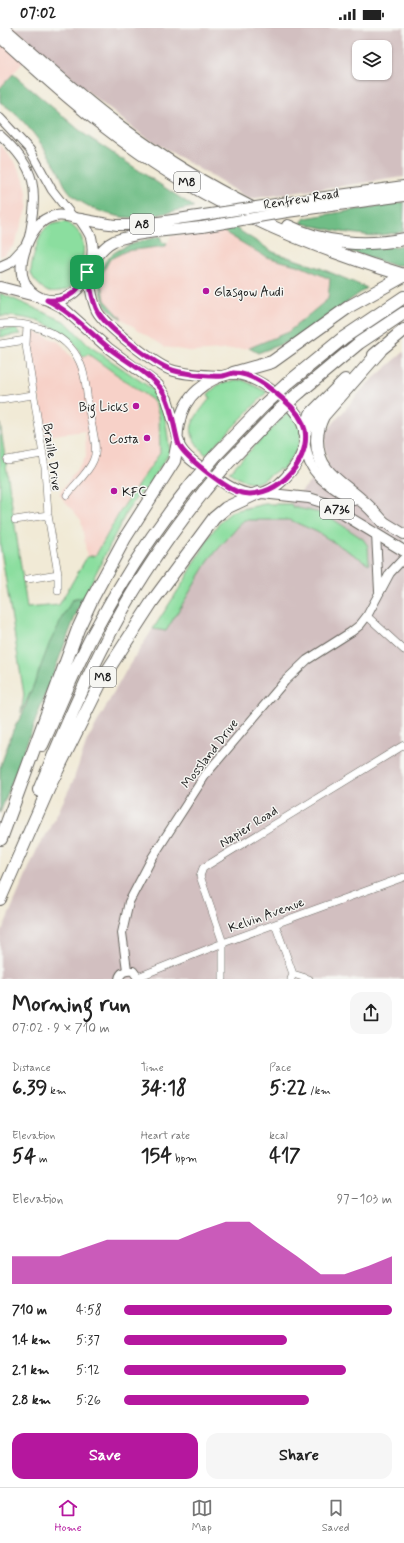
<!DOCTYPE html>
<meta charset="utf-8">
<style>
:root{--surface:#fff;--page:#f6f6f6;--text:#222;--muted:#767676;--line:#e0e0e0;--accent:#b5179e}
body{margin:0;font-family:Mynerve,sans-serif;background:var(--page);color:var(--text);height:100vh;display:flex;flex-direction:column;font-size:15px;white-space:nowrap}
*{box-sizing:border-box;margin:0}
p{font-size:13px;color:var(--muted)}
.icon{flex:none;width:22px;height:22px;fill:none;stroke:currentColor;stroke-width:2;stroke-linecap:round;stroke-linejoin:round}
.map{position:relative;height:951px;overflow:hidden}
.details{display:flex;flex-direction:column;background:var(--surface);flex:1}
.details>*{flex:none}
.buttons{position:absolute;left:352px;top:12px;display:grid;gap:8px}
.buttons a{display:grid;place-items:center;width:40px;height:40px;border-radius:8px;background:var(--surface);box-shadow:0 1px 3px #0004;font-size:20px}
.pin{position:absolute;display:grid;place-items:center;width:34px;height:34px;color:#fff;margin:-17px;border-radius:8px;box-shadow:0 2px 6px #0006}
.round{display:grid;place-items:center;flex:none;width:42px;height:42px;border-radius:12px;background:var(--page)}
.headline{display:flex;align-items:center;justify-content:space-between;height:68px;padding:0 12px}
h1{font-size:22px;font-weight:800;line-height:30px}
.stats{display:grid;grid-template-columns:repeat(3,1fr);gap:6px;height:68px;padding:4px 12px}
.stats div{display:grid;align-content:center}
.stats b{font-size:20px;font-weight:800}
.stats small{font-size:11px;font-weight:400}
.stats p{font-size:11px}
.chart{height:112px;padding:8px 12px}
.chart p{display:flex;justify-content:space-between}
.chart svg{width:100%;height:72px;margin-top:4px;fill:var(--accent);opacity:.7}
.primary-button{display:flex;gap:8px;margin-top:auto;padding:8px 12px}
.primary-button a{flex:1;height:46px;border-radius:12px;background:var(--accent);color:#fff;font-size:16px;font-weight:800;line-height:46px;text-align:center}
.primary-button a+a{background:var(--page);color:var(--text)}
ul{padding:0 12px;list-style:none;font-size:13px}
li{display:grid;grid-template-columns:64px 48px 1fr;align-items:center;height:30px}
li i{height:10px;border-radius:5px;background:var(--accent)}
.status{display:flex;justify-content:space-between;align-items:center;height:28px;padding:0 20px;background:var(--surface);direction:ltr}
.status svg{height:11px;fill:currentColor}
.menu{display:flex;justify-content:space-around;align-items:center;height:56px;border-top:1px solid var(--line);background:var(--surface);font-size:11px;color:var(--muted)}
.menu a{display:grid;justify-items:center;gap:2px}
.menu .on{color:var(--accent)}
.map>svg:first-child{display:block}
.built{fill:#f7d1c8}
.industrial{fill:#d2bfc0;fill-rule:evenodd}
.green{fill:#8bde9f;stroke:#547d5e}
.forest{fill:#70bd86;stroke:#466c51}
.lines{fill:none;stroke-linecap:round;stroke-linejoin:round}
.minor-casing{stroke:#67645d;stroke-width:8}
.tertiary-casing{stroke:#67645d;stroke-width:10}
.primary-casing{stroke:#67645d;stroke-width:12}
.motorway-casing{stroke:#67645d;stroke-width:14}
.minor{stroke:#fff;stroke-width:7}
.tertiary{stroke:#fff;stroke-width:8}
.primary{stroke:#fff;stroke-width:10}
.motorway{stroke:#fff;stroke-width:12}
.primary-bridge-casing{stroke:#67645d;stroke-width:12;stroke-linecap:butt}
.motorway-bridge-casing{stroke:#67645d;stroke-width:14;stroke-linecap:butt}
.primary-bridge{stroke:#fff;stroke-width:10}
.motorway-bridge{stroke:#fff;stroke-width:12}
.route-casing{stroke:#fff;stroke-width:8}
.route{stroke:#b5179e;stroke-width:5}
.poi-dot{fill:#b5179e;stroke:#f6f6f2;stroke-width:1.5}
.labels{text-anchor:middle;stroke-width:3;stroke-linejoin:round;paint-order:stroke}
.shield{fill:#f6f6f2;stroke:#5d5d5c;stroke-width:1}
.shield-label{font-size:12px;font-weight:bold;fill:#1c1c1c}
.street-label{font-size:13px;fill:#1c1c1c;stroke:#f6f6f2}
.poi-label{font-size:13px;fill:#1c1c1c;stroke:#f6f6f2;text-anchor:start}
</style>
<div class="status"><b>07:02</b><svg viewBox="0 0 49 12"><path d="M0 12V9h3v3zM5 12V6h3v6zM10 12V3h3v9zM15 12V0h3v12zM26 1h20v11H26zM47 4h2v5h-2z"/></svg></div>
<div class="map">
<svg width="404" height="951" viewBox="0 0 404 951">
<rect width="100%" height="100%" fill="#f6f6f2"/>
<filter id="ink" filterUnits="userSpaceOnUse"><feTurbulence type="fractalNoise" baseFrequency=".025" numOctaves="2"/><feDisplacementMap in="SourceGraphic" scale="8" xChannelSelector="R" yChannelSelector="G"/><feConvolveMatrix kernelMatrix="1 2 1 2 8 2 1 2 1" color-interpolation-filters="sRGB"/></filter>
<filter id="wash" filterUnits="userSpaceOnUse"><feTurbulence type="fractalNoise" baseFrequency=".012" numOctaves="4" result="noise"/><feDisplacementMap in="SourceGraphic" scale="16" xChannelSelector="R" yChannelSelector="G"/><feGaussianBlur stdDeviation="0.9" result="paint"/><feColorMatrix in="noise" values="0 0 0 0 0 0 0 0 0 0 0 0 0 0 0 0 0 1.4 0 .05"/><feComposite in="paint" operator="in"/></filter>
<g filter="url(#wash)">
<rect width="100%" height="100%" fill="#f1ead6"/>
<path class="built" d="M0,0H15L37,19L0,60Z
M0,116L16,136L24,151L27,165L28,179L14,217L5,226L0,228Z
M219,201L266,229L300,238L330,251L328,271L288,304L249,320L194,324L165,319L122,291L105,272L101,248L110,231L126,223L166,218L171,208Z
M34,303L59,314L74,333L88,326L155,374L159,388L160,425L121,482L96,527L87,529L81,492L59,466L86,429L85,403L45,408L29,305Z"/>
<path class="industrial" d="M15,0H404V149L249,171L141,106L94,69ZM359,19H385V45H359Z
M404,324V951H0V907L38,819L50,801L73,753L87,713L128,639L186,550L212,504L223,491L244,479L265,476L291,475L328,434L326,428L324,406L366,357Z"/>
<path class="green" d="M66,194C87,205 86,223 79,243C77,248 76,256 71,259C64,264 54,264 46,263C41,258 32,252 31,244C31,234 39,204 48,198C53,195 60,195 66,194Z
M0,265L66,294L88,317L158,365L163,374L170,424L146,461L138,467L126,485L84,569L72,572L21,685L24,667L0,516V395L27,580L59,577L87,529L96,527L121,482L160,425L159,388L155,374L88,326L83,329C67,298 33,288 0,288Z
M0,301H17L21,306L0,309Z
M235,352H243L267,364L206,427C181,401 192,394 210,370L208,366L218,357Z
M290,382C293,387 299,393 300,399C304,416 292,430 282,442L279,441C256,457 254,461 229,444Z
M265,476H291L293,479L325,486L363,511L368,518L369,536L317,504L290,492H244L211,529L166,603L153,601L186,550L212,504L223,491L233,483Z"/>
<path class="forest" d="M13,46L84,106L194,179C171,183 145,192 122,189C104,186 79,177 68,162C63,156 61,147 57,140C42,116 25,90 0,74V60Z
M404,174L403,204L373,208L342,204L301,195L305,190Z
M234,199L273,224L320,240L367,260L295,311L258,325L249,320L288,304L328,271L330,251L300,238L266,229L219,201Z
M160,208L162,214L167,216L166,218L126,223L110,231L101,248L105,272L122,291C107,281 103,278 101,260C95,221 131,217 160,208Z
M325,215L391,219L404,217V237H392Z
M84,569L75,589L0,785V740L13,702L23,685L50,614L72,572Z"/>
</g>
<g filter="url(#ink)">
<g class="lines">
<defs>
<path id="minor" d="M0,296C33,293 71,306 82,340C87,355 87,372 90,388C92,401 99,421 93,433C88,445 75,456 67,467
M27,298L26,317L45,440L48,487L58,546V563
M0,316L26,312
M0,372L33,367
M7,432L42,426
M15,492L48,487
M28,551L58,546
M367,588L404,622
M275,896L293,946L291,951
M293,946L309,951
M138,949L223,915L404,849
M223,951V915L200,848L203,840L404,717"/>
<path id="tertiary" d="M0,90L30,122L52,162L73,189
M0,107C38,141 38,162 29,209
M376,506L379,563
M127,942L122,905L129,874L152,830L206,746L285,653L307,632L351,604L360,597L367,588L390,545L404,530
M119,951C120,944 126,942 133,943L139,951"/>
<path id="primary" d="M282,175L404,158
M287,184L404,168
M80,191C84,197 88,202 91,209C99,239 76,283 41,270C34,267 27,261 24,253C16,235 30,198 48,190C59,185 70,189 81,191C92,193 105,196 117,197C145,198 175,191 204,187
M92,234C98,226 105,217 114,213C137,204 177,202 202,199
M0,239L11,234L25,219
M87,245C91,257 91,271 97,283C105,298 155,336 171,342C186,347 203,347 219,348
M0,259L35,268
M50,273L62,279L108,320L158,357L167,371L177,405
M233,345C251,348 264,356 278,367C310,393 315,417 286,449C257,481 233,462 205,442C195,435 181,426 178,414C177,408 178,401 179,396C184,367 206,351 233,345Z
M305,418C310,449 330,457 354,472
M262,465L309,470L325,475L404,523
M378,490L404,506"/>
<path id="motorway" d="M3,0C41,33 78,68 119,98C161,130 208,158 256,182
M0,8C45,49 90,90 139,124C220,181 310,219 404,247
M288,198C324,216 366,219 404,211
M380,323L323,388C319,396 317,403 317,412C317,444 340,453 361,472C369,478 376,486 383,494
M374,327L404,302
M233,345L272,334L350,278L404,248
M288,355L343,310L404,269
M300,364L359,315L404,285
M305,404L311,386L345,352
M215,428L263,378
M226,437L275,386
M42,717C59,680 74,642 93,606C122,552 155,501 193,454
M39,762C60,713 80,663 105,615C132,560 167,510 205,462
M1,811L78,601L92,571L125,510L174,433L178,414
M0,871L51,755L104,648L152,574L214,490L226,480L258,465"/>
</defs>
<use href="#minor" class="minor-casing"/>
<use href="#tertiary" class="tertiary-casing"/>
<use href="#primary" class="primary-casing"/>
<use href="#motorway" class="motorway-casing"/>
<use href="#minor" class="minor"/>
<use href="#tertiary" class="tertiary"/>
<use href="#primary" class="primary"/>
<use href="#motorway" class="motorway"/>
<defs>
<path id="primary-bridge" d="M204,187L282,175
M202,199L287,184"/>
<path id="motorway-bridge" d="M263,378L288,355
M275,386L300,364
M193,454L215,428
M205,462L226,437"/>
</defs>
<use href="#primary-bridge" class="primary-bridge-casing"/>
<use href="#motorway-bridge" class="motorway-bridge-casing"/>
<use href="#primary-bridge" class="primary-bridge"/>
<use href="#motorway-bridge" class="motorway-bridge"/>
</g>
</g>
<g class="lines" filter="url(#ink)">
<defs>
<path id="route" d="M87,244C91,257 91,272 98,284C106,299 148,330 163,338C170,342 178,344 186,345C197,347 212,349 223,348C227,347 230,346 233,345C253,345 270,360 284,372C294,380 302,389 305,402C311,436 271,475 238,464C225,459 181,427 178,414C174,400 171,374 162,362C151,346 124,332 109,320C88,303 71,284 47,272C68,274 80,263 87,244Z"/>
</defs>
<use href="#route" class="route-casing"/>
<use href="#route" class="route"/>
</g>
<g class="poi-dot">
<circle cx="206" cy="263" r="4"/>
<circle cx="136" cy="378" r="4"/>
<circle cx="147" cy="410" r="4"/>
<circle cx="114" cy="463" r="4"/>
</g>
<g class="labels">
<g class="shield">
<rect x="174" y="144" width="26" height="20" rx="3"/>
<rect x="130" y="186" width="24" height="20" rx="3"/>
<rect x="320" y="471" width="34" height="20" rx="3"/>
<rect x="90" y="639" width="26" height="20" rx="3"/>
</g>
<g class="shield-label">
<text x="187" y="158">M8</text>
<text x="142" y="200">A8</text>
<text x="337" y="485">A736</text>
<text x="103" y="653">M8</text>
</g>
<g class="street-label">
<text transform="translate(301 170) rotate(-9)" y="5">Renfrew Road</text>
<text transform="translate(53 429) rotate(82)" y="5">Braille Drive</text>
<text transform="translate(209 725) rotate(-52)" y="5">Mossland Drive</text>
<text transform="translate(248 798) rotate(-32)" y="5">Napier Road</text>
<text transform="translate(266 886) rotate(-20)" y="5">Kelvin Avenue</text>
</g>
<g class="poi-label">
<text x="214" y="268">Glasgow Audi</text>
<text x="128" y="383" text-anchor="end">Big Licks</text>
<text x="139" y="415" text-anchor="end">Costa</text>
<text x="122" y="468">KFC</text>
</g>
</g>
</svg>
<div class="buttons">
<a><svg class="icon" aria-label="layers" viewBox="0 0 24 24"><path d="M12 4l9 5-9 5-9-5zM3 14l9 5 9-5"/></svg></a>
</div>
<div class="pin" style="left:87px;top:244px;background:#1e9e55"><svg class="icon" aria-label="arrive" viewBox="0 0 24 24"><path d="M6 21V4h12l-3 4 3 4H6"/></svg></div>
</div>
<section class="details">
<div class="headline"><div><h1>Morning run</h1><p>07:02 · 9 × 710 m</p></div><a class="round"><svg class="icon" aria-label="share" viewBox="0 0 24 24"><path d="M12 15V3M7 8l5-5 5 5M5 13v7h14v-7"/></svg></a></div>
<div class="stats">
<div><p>Distance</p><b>6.39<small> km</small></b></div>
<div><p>Time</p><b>34:18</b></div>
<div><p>Pace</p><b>5:22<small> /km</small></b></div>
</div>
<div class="stats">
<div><p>Elevation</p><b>54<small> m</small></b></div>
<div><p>Heart rate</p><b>154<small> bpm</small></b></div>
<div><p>kcal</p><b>417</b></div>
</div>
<div class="chart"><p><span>Elevation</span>97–103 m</p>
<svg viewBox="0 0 160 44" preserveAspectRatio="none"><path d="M0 44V27L10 27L20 27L30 22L40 17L50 17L60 17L70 17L80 11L90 6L100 6L110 17L120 27L130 38L140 38L150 33L160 27V44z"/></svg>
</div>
<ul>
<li><b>710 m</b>4:58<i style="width:100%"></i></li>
<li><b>1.4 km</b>5:37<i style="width:61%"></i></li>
<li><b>2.1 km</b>5:12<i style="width:83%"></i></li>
<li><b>2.8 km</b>5:26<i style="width:69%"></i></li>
</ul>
<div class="primary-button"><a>Save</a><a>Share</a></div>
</section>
<nav class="menu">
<a class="on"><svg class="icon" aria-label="home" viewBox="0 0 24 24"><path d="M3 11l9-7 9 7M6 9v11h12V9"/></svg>Home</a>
<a><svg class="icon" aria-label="map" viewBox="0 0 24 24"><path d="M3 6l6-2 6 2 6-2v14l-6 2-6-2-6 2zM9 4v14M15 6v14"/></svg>Map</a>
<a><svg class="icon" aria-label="saved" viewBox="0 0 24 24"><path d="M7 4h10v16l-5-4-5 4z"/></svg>Saved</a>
</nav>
